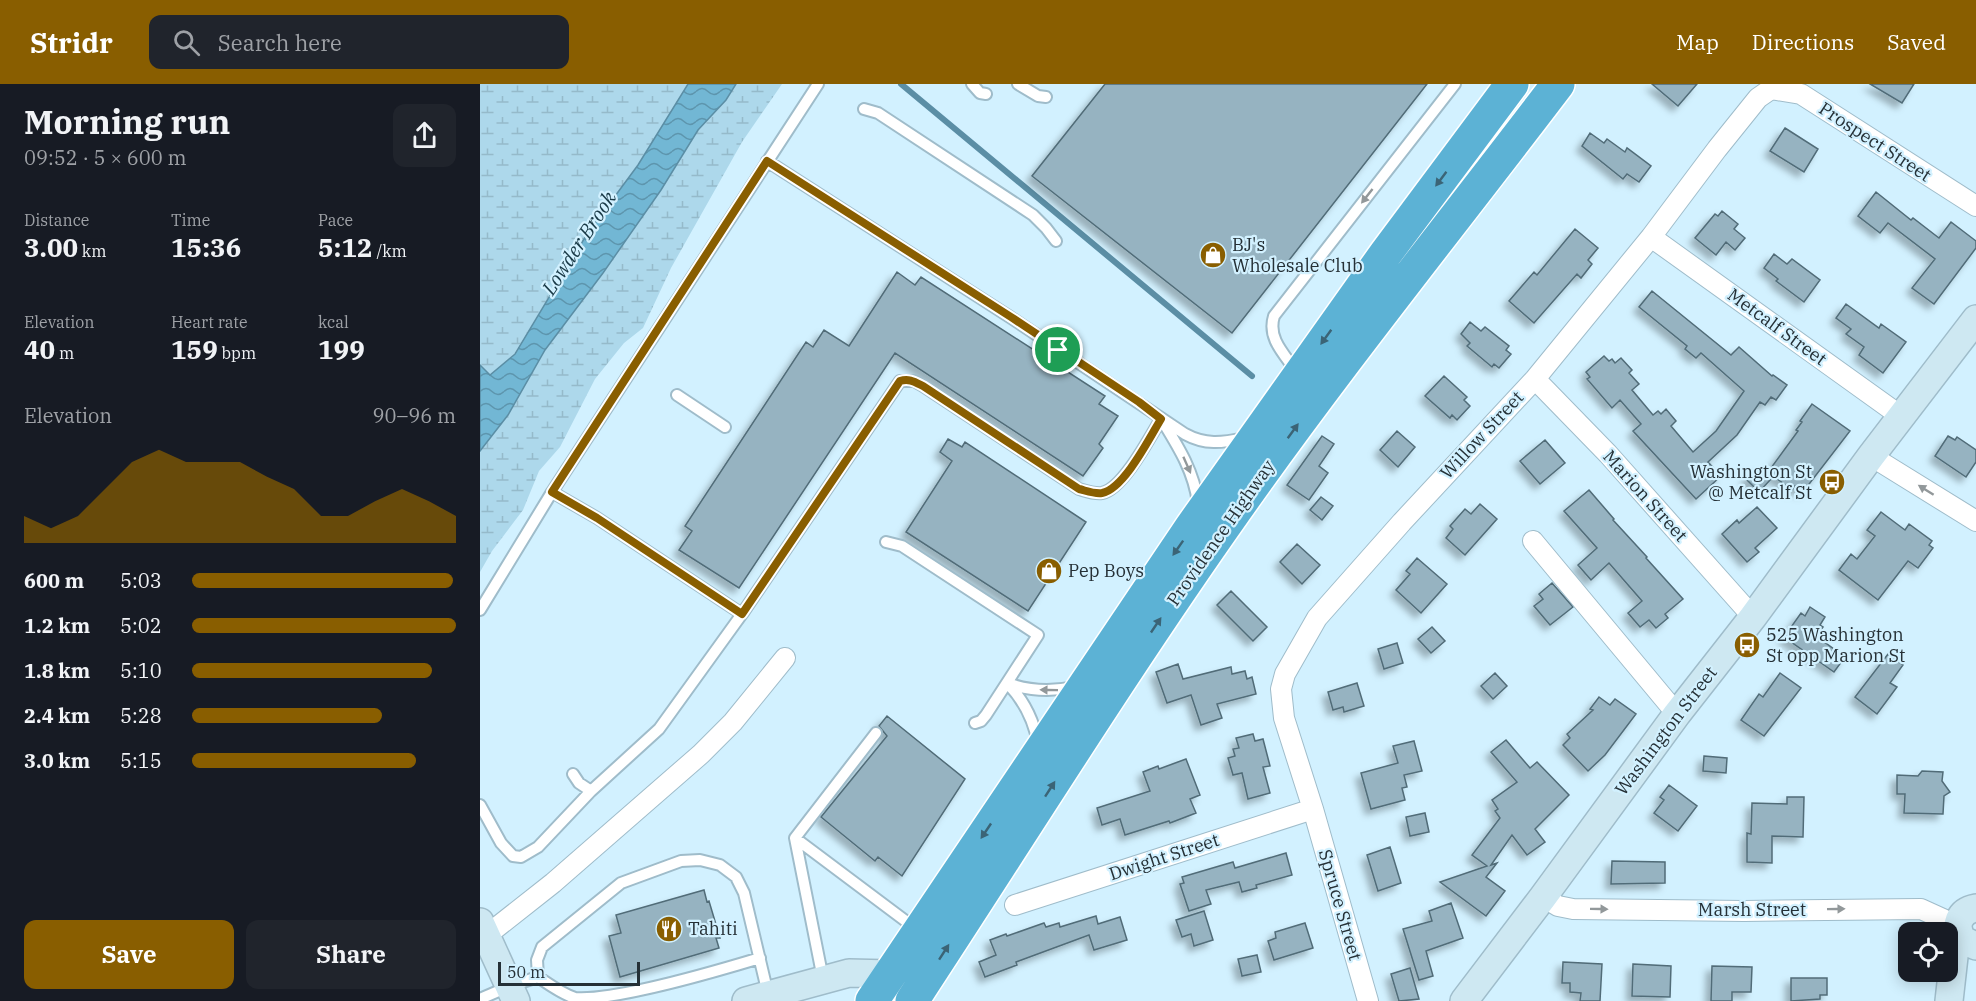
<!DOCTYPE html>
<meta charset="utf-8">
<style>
:root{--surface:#171b24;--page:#20242c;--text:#f1f3f6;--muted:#9ea1a6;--accent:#895e00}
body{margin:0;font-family:"IBM Plex Serif",serif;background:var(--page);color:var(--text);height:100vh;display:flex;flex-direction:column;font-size:22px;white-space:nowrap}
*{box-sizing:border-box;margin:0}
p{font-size:20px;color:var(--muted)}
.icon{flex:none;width:33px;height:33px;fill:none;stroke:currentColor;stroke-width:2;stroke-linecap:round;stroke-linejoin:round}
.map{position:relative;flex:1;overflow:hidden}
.details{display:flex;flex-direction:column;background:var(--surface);width:480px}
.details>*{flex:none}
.buttons{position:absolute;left:1418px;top:838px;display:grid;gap:12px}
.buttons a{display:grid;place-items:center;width:60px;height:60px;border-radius:12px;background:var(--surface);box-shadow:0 3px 15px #0003;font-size:30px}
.scale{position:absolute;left:18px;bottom:15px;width:142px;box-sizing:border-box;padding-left:6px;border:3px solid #253036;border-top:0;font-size:16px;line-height:21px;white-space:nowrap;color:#253036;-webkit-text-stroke:4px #d2f1ff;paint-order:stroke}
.pin{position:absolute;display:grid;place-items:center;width:51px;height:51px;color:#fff;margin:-26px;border:3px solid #fff;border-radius:50%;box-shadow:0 2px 6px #0007}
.round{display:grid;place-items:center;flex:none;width:63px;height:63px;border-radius:12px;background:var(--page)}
.headline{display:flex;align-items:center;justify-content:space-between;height:102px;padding:0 24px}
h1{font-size:33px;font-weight:700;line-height:45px}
.stats{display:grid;grid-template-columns:repeat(3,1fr);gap:9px;height:102px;padding:6px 24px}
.stats div{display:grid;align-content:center}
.stats b{font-size:26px;font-weight:700}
.stats small{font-size:16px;font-weight:400}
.stats p{font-size:16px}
.chart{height:168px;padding:12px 24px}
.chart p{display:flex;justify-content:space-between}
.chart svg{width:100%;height:108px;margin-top:6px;fill:var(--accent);opacity:.7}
.button{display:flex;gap:12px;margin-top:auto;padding:12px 24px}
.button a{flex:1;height:69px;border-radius:12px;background:var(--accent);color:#fff;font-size:24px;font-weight:700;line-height:69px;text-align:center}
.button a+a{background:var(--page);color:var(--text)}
ul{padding:0 24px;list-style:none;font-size:20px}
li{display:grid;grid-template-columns:96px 72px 1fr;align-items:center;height:45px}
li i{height:15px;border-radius:8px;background:var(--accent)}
header{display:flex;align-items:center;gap:36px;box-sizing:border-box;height:84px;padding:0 30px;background:var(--accent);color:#fff}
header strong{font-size:28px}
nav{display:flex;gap:33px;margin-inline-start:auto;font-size:21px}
.search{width:420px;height:54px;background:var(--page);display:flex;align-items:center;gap:15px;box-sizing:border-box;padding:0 21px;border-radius:12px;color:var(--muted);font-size:22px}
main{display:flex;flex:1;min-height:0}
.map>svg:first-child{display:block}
.wetland{fill:url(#wetland-marsh)}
.water{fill:url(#water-waves);stroke:#5b8ea5;stroke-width:1.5}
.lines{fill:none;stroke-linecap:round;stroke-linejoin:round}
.stream{stroke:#5b8ea5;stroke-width:6}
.building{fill:#96b3c1;stroke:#516c78;stroke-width:1.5;filter:url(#shadow)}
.lane-casing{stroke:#9fbcca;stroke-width:14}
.street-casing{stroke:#9fbcca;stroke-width:22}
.secondary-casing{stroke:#9fbcca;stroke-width:30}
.highway-casing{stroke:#fff;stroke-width:36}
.lane{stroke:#fff;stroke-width:10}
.street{stroke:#fff;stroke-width:20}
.secondary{stroke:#cee8f2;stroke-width:27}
.highway{stroke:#5cb2d5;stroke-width:33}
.oneway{fill:#3b6476}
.oneway2{fill:#92989a}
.route-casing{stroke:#fff;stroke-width:12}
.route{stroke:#895e00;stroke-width:8}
.labels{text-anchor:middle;stroke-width:4.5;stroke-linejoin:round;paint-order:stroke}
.street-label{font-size:18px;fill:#253036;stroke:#d2f1ff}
.poi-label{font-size:18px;fill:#253036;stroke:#d2f1ff;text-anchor:start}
.water-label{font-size:20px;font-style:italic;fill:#193946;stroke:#d2f1ff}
</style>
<header>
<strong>Stridr</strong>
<div class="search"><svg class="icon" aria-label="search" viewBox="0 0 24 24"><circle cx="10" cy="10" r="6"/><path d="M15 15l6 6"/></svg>Search here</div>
<nav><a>Map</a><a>Directions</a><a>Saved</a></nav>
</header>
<main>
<section class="details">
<div class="headline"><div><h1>Morning run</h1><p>09:52 · 5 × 600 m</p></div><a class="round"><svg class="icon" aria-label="share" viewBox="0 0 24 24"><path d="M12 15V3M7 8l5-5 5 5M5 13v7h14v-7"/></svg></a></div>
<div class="stats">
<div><p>Distance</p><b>3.00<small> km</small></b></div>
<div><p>Time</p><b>15:36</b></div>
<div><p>Pace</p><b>5:12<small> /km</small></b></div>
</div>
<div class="stats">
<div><p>Elevation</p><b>40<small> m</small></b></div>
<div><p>Heart rate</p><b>159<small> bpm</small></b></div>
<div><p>kcal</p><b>199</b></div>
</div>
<div class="chart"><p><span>Elevation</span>90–96 m</p>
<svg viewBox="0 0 160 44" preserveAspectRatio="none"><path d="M0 44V33L10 38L20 33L30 22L40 11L50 6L60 11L70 11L80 11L90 17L100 22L110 33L120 33L130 27L140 22L150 27L160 33V44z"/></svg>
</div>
<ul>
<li><b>600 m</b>5:03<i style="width:99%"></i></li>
<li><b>1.2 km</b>5:02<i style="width:100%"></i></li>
<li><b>1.8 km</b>5:10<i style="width:91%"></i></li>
<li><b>2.4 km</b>5:28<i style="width:72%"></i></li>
<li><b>3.0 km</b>5:15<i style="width:85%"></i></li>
</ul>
<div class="button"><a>Save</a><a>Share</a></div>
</section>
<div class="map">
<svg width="1496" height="917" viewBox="0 0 1496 917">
<defs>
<pattern id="wetland-marsh" width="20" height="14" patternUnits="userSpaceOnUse" patternTransform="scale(1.5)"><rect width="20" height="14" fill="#add8eb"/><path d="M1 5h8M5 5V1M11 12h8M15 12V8" fill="none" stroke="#95baca"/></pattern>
<pattern id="water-waves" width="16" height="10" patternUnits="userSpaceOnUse" patternTransform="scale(1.5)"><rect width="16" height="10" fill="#72b7d4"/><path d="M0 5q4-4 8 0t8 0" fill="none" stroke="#5d95ad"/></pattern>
<filter id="shadow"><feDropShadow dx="-5.5" dy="5.5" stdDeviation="3" flood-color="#0004"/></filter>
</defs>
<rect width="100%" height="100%" fill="#d2f1ff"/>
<path class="wetland" d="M0,0H208L158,81L107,150L34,270L10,291L0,281Z
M256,0H302L262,58L191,184L163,244L144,259L115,295L80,363L59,387L43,426L12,467L0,488V367L28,331L65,266L181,106L218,46L246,16Z"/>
<path class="water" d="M208,0H256L246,16L218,46L181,106L123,189L65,266L28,331L0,367V281L10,291L35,270L107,150L158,81Z"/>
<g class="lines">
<path class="stream" d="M421,0L772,292"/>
</g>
<path class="building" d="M625,0H947L752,249L552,92Z
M1172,0H1217L1198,22Z
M1390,0H1434L1422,19Z
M1305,44L1338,65L1324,88L1290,67Z
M1110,49L1124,59L1127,55L1145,68L1147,64L1171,82L1159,98L1147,90L1143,95L1102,62Z
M1396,108L1431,136L1433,134L1459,154L1471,138L1496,157V164L1454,220L1432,204L1455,175L1408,139L1400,149L1378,132Z
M1242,127L1258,140L1254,145L1265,154L1255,166L1246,158L1236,171L1215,154L1235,130L1238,132Z
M1095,145L1118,164L1108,176L1112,180L1101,194L1097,190L1054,239L1029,217L1054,188L1057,191Z
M1294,170L1307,180L1312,175L1340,196L1324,218L1296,197L1298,195L1284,184Z
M417,188L435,201L441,193L625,312L619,320L638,332L619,360L623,364L603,392L415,269L259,504L199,466L212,447L205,442L326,258L333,263L344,246L369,262Z
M1172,207L1251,271L1259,263L1292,292L1293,291L1307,301L1296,316L1291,313L1285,321L1280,318L1257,351L1228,378L1241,392L1216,415L1153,347L1161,340L1140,316L1132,324L1107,295L1110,293L1106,288L1124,272L1129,277L1132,275L1135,279L1141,274L1152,286L1149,289L1159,300L1152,306L1173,331L1178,327L1181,330L1186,325L1196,337L1191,342L1213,368L1236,347L1264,307L1221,269L1216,274L1205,265L1207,262L1159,223Z
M1366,220L1399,244L1401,240L1426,258L1403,289L1379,271L1384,263L1366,250L1371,245L1356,234Z
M990,238L1001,247L1005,243L1029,262L1026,266L1031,270L1019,284L1014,280L1012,283L987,262L990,259L981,250Z
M964,292L987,313L984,316L990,322L977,336L972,331L970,334L945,312Z
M1332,320L1370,347L1323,408L1315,402L1312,406L1288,388L1318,347L1316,346L1322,338L1320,337Z
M917,347L935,363L918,383L900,366Z
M842,352L854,360L839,382L848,389L829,416L807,401Z
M1468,352L1475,356L1477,353L1496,366V378L1486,393L1455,372Z
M468,355L482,363L485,358L606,438L548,527L426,448L472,377L460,368Z
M1065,356L1085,379L1060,400L1040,377Z
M1278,383L1291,395L1279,408L1266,395Z
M1109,406L1134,435L1133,436L1167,473L1166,474L1203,515L1185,530L1188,534L1176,544L1169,536L1160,543L1148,529L1162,517L1129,479L1111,496L1098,481L1117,464L1084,427Z
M841,413L853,422L842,436L830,426Z
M1000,420L1017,435L985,471L966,454L973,445L970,442L985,425L991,430Z
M1277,423L1297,444L1275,464L1279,468L1267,478L1242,450L1257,436L1259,439Z
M1401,428L1425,446L1429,440L1452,457L1449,461L1453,464L1438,484L1428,477L1398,516L1359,486L1371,470L1377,475L1395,452L1387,446Z
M817,460L840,481L822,500L800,478Z
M937,474L967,500L941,529L916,506L930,490L926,487Z
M1072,499L1093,523L1070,541L1054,522L1063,515L1059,510Z
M751,507L787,543L773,557L737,521Z
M1330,523L1345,533L1340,541L1343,543L1341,546L1345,549L1343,551L1346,553L1343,557L1365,573L1354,588L1304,553L1321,529L1325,532Z
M952,543L965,557L951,569L938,555Z
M917,559L923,579L904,585L898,565Z
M1408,570L1423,581L1410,599L1417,603L1397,630L1375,613Z
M698,580L703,595L751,583L752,590L765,587L767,595L772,593L776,610L737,620L742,634L721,641L711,611L687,619L676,588Z
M1015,589L1027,602L1013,615L1001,602Z
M1300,589L1321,604L1284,652L1261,636L1279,610L1283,613Z
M877,599L884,622L864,628L863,623L853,626L848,608Z
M1119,613L1130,621L1135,615L1156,630L1125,671L1108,687L1083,661L1090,654L1087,650L1113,626L1110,625Z
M407,632L485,695L422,792L398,773L395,777L341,733L407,652L399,642Z
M773,650L775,657L783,655L790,682L783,683L790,709L768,715L762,689L753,691L748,674L755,672L753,665L759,664L756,654Z
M1026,656L1050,684L1057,678L1089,711L1055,745L1065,758L1047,771L1032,751L1011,781L1017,779L1006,793L1025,807L1006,832L960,798L1007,782L992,771L1020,734L1015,727L1018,725L1012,716L1037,698L1011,668Z
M934,657L942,687L924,691L927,703L922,704L925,716L891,725L881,689L918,679L913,662Z
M1224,672L1247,674L1246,689L1223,687Z
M706,675L720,711L710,715L716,729L690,739L689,737L645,751L640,735L622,741L617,724L670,707L663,688L678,682L679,685Z
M1442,687L1463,688L1462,697L1470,708L1464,712L1463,730L1424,729L1425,710H1417V691L1438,692Z
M1189,701L1217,722L1198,747L1174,729L1184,716L1180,713Z
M1307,713H1324L1323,753L1292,752V779L1267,778V749L1271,750L1272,719L1307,720Z
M945,729L949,748L930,752L926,733Z
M910,763L921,799L898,807L887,771Z
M806,769L812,791L776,801L777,804L762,808L759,798L726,806L731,820L709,827L700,800L704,799L702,793L753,778L755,784Z
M1132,777L1185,778V799L1131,800Z
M224,806L227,818L229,817L240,854H236L239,864L140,893L129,852L141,849L136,831Z
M971,819L983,854L946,867L953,892L939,896L923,845L952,837L949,827Z
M724,827L733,856L714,862L711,850L702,853L696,836Z
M616,832L618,840L640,833L647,856L614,866L609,851L536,878L537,881L505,893L499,878L516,871L510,856L526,850L527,852L564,839L566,843L579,839L580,843Z
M825,839L833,864L794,876L788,857L796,854L795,848Z
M777,871L781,888L762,892L758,875Z
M1083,878L1122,880L1120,917H1100L1101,909L1090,908V899H1082Z
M1153,880L1191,882L1190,913L1152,912Z
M1232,882L1272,883L1271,908H1252V917H1231Z
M930,884L939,915L919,917L911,890Z
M1311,894H1347V911H1340V915L1311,917Z"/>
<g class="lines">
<defs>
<path id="lane" d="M492,0L500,9L506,10
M538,0L558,12L566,13
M384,25L398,29L553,131L566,144L576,157
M287,77L530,233L705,350C725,361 742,359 764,354
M816,287C804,270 787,254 794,232L975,0
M197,311L245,343
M683,338C699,364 714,388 718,419
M72,408L117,434L262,530
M406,458L422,462L558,551L506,631L501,637L495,639
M0,526L72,408L338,0
M527,599C549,607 571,608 594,603
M529,601C544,617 554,638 558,659
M93,690L99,699L111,707
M0,721L21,759L33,772L41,773L58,763L111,707L179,645L262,530L420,297H434L443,302L599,405C606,407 614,410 622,409C643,405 670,353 681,335
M315,754L427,838L438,842
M58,893L57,876L62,863L141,799L201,777L220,776L240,781L256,793L264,809L288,910
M343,895L315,754L396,649
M0,915L30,902L58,893C70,901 82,910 95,914C135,917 237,887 280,874"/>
<path id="street" d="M1171,153L1422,333
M1055,295L1128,370L1273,533
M1391,372L1496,437
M1053,457L1197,630
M1063,813L1078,822L1093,825L1264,827L1441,825L1463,835L1477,846
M535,821L833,725
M7,851L73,799L221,670L253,638L305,574
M888,917L833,725L804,634L801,605L805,590L837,534L922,438L1055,295L1171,153L1237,65L1278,14L1291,5L1321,10L1496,122"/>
<path id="secondary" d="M1496,824C1479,827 1473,842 1483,856L1496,862
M0,838L36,917
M266,917L369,889L411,890
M984,917L1063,813L1197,630L1273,533L1391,372L1496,235
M1469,917L1477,846"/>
<path id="highway" d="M392,917L712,442L906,169L1032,0
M432,917C539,754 642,587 755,427C858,281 970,142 1078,0"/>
</defs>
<use href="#lane" class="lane-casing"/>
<use href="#street" class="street-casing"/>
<use href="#secondary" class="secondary-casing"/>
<use href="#highway" class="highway-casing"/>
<use href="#lane" class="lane"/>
<use href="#street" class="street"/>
<use href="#secondary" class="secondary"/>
<use href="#highway" class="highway"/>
</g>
<defs><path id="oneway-solid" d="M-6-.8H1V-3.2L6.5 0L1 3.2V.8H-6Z" transform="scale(1.5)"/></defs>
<g class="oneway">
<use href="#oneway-solid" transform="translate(961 95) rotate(127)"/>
<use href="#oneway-solid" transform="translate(846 253) rotate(126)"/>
<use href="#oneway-solid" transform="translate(813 347) rotate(-54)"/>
<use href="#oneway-solid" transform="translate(698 464) rotate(125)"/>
<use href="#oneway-solid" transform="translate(676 541) rotate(-56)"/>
<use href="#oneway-solid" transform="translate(570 705) rotate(-57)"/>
<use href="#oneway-solid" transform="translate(506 747) rotate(124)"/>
<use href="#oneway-solid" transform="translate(464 868) rotate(-57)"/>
</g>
<g class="oneway2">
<use href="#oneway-solid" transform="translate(887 112) rotate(128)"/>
<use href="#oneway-solid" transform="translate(707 381) rotate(66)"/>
<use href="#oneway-solid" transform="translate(1446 406) rotate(-148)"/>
<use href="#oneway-solid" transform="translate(569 606) rotate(-179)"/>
<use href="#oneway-solid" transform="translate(1119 825) rotate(1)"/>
<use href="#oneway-solid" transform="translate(1356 825) rotate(-1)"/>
</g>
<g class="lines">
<defs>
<path id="route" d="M287,77L531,233L659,318L681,335C670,353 644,405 622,409C614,410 607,407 599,405L443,302C435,298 429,294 420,297L262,530L117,434L72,408Z"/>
</defs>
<use href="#route" class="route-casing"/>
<use href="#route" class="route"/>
</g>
<defs>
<symbol id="shop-disc" viewBox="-11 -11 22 22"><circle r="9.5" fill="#895e00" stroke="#d2f1ff"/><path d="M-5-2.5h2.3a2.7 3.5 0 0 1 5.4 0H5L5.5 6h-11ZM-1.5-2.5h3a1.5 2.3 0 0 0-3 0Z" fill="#fff"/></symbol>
<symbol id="bus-disc" viewBox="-11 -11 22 22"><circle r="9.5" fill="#895e00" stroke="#d2f1ff"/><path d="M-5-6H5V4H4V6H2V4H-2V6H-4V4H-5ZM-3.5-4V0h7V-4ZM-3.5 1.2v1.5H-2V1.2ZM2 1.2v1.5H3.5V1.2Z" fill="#fff"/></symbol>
<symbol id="restaurant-disc" viewBox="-11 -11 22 22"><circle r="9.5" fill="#895e00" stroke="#d2f1ff"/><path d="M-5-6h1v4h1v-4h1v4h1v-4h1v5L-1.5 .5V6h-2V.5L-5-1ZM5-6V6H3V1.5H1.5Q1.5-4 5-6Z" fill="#fff"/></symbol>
</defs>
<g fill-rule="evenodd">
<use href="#shop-disc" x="718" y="156" width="30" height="30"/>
<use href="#bus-disc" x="1337" y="383" width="30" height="30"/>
<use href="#shop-disc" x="554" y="472" width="30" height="30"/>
<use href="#bus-disc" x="1252" y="546" width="30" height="30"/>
<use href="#restaurant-disc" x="174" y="830" width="30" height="30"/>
</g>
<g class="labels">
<g class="street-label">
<text transform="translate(1395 58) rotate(33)" y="6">Prospect Street</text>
<text transform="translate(1297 243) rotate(36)" y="6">Metcalf Street</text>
<text transform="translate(1002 351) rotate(-47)" y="6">Willow Street</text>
<text transform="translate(1165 412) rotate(48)" y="6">Marion Street</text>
<text transform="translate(741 449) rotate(-55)" y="6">Providence Highway</text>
<text transform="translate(1186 647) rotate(-53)" y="6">Washington Street</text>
<text transform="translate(684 773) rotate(-18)" y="6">Dwight Street</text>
<text transform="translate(860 821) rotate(74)" y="6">Spruce Street</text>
<text x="1272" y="832">Marsh Street</text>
</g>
<g class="poi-label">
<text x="752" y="167">BJ's<tspan x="752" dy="21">Wholesale Club</tspan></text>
<text x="1332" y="394" text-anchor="end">Washington St<tspan x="1332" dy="21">@ Metcalf St</tspan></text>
<text x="588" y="493">Pep Boys</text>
<text x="1286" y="557">525 Washington<tspan x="1286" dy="21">St opp Marion St</tspan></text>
<text x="208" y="851">Tahiti</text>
</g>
<g class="water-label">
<text transform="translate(99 159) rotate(-57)" y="7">Lowder Brook</text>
</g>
</g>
</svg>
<div class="buttons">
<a><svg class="icon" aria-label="locate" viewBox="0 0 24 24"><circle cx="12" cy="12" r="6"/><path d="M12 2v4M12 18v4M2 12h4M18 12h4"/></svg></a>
</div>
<div class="scale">50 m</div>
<div class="pin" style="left:578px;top:266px;background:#1e9e55"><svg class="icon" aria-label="arrive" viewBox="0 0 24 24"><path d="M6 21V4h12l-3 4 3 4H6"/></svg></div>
</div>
</main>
